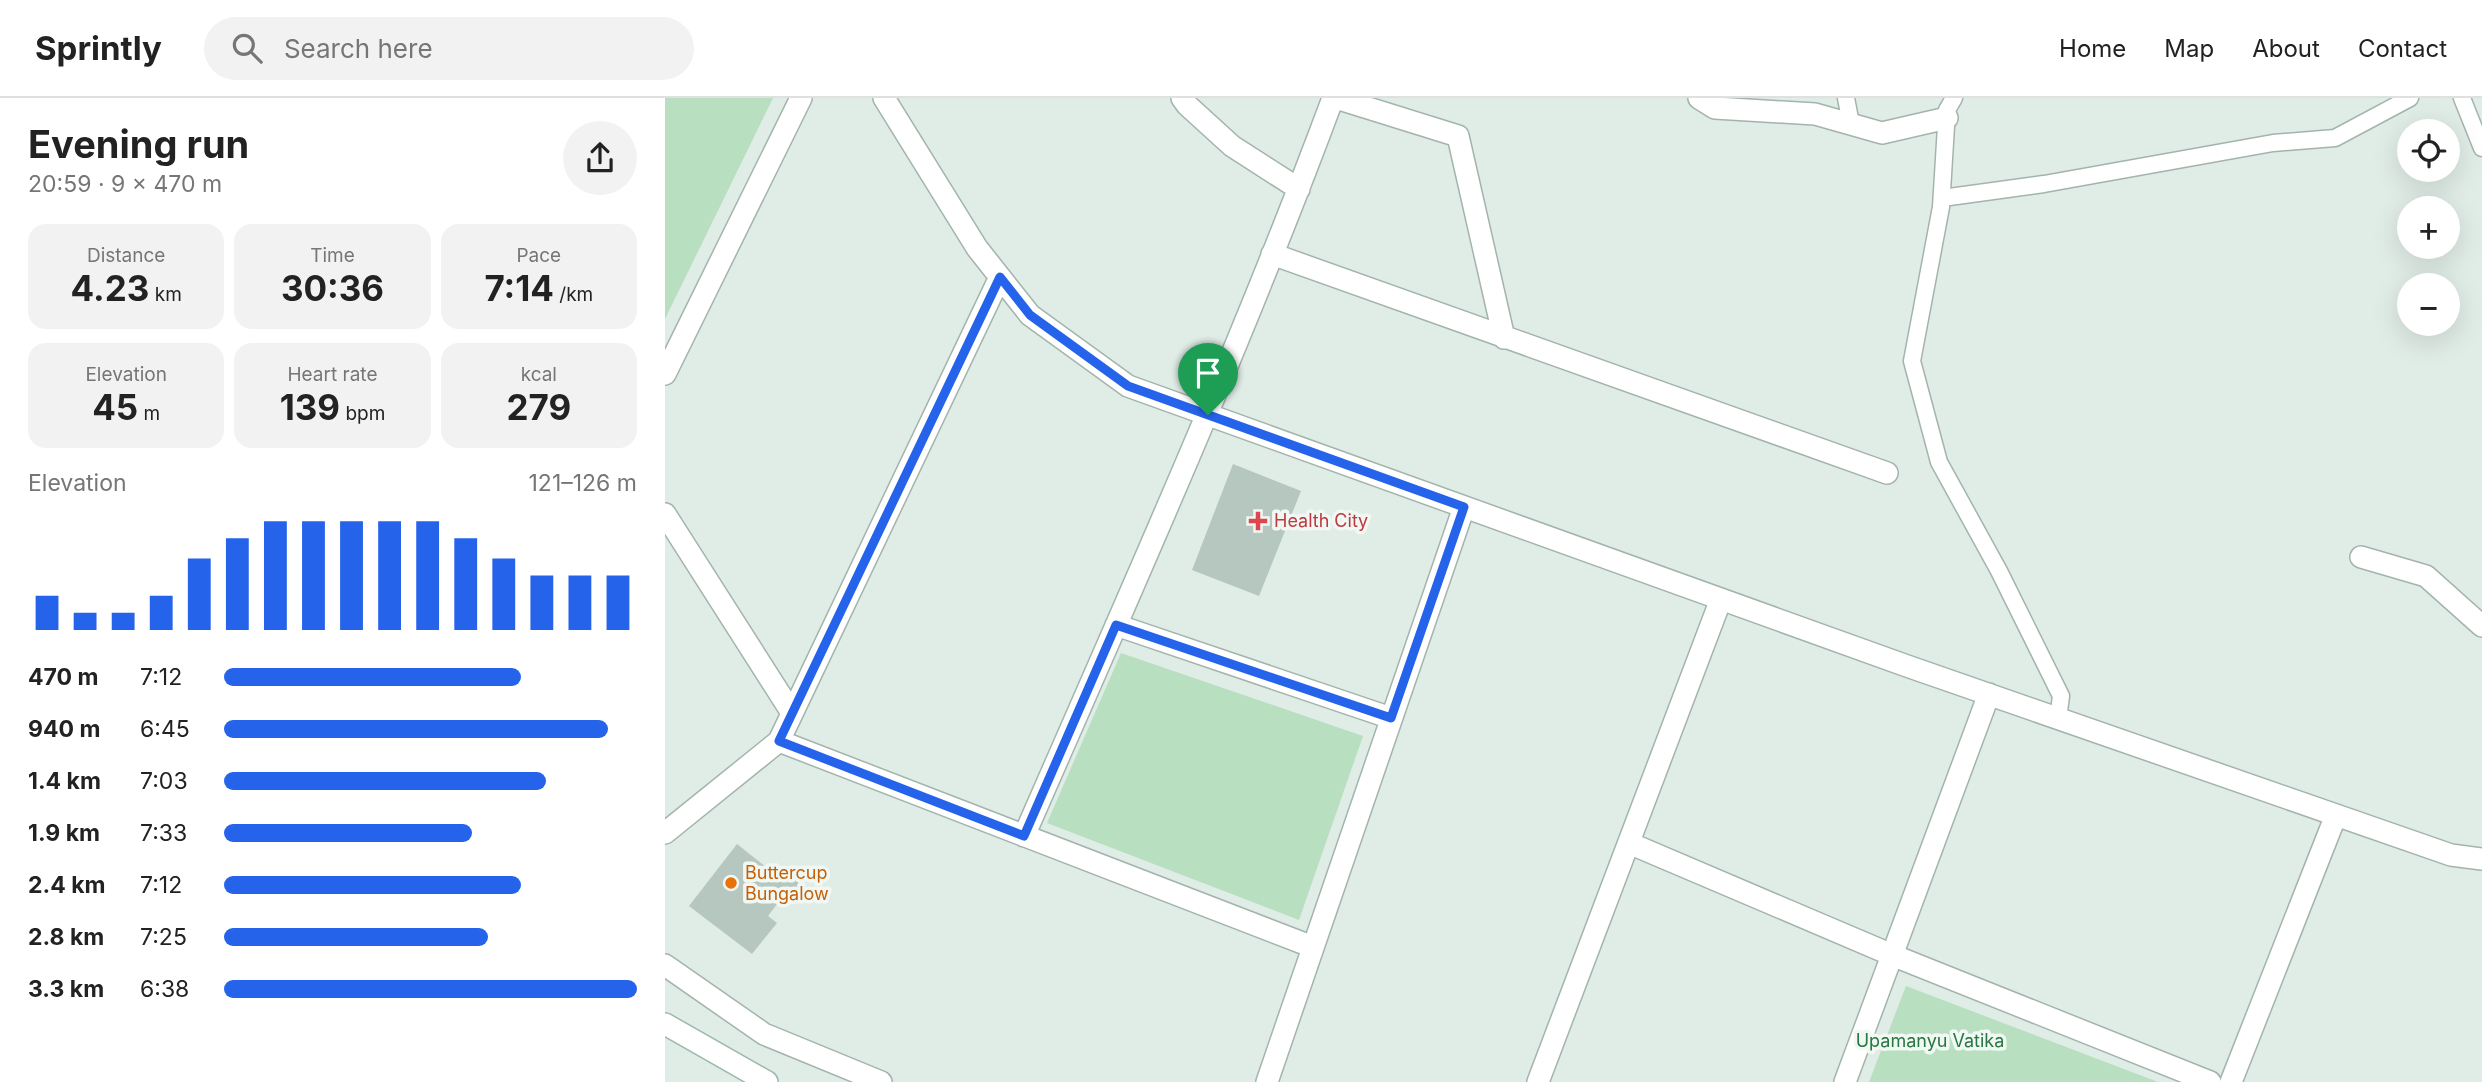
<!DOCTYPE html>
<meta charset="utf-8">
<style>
:root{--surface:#fff;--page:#f2f2f2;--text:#222;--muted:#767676;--line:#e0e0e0;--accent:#2563eb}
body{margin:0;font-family:Inter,sans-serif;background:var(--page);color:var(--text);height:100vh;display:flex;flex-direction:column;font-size:26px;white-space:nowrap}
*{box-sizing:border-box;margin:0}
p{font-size:23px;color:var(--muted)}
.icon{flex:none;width:38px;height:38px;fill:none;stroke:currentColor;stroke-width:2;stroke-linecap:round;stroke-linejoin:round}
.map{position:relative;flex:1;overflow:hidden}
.drawer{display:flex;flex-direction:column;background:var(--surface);width:665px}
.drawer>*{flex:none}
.controls{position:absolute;left:1732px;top:21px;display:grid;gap:14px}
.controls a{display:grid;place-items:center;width:63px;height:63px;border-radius:50%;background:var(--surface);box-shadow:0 7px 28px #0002;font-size:35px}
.pin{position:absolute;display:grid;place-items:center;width:60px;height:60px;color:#fff;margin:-72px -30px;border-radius:50% 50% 50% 0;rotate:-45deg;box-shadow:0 0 7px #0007}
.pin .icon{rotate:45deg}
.round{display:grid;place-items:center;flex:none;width:74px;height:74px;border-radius:37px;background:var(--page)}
.headline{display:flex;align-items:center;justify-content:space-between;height:119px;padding:0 28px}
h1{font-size:38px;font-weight:700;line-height:52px}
.metrics{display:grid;grid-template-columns:repeat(3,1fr);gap:10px;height:119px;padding:7px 28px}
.metrics div{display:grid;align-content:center;border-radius:18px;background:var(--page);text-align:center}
.metrics b{font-size:35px;font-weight:700}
.metrics small{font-size:19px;font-weight:400}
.metrics p{font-size:19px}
.chart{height:196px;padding:14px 28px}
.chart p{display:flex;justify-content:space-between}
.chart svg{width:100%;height:126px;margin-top:7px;stroke:var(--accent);stroke-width:6}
ul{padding:0 28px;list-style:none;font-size:23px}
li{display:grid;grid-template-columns:112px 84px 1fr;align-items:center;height:52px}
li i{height:18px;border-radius:9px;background:var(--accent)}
header{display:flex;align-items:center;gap:42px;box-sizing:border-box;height:98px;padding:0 35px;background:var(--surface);border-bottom:2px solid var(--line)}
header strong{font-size:33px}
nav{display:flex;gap:38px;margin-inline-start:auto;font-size:24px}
.search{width:490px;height:63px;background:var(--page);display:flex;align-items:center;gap:18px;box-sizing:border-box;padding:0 24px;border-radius:38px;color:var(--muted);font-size:26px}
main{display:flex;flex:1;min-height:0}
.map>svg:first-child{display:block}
.green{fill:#b7dfc0}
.building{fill:#b5c7bf}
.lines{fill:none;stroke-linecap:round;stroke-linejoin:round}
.lane-casing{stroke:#a3b4ad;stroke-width:19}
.street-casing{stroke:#a3b4ad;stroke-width:24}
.secondary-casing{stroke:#9eb8ad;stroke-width:24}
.lane{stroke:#fff;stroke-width:16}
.street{stroke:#fff;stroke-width:21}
.secondary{stroke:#fff;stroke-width:21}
.route-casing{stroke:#fff;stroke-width:14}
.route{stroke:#2563eb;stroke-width:9}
.health-dot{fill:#e0444e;stroke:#f1f8f4;stroke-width:2.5}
.food-dot{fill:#e8710a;stroke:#f1f8f4;stroke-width:2.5}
.labels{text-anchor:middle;stroke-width:7;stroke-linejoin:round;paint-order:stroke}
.health-label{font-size:18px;fill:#be3a42;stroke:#f1f8f4;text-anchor:start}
.food-label{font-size:18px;fill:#c56008;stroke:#f1f8f4;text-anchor:start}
.park-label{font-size:18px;fill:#277741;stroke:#f1f8f4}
</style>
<header>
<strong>Sprintly</strong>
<div class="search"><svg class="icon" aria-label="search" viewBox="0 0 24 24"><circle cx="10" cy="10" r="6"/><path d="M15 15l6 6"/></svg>Search here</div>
<nav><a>Home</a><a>Map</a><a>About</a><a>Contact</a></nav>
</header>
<main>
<section class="drawer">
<div class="headline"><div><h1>Evening run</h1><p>20:59 · 9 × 470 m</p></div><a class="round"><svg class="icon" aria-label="share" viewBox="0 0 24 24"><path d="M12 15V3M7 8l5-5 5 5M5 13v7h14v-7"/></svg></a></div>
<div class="metrics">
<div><p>Distance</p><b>4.23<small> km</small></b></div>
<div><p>Time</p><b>30:36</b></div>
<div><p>Pace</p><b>7:14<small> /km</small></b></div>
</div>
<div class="metrics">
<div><p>Elevation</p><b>45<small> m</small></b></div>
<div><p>Heart rate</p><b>139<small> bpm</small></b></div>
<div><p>kcal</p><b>279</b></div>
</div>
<div class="chart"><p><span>Elevation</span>121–126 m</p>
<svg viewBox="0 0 160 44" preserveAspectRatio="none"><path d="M5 44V32M15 44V38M25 44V38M35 44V32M45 44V19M55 44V12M65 44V6M75 44V6M85 44V6M95 44V6M105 44V6M115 44V12M125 44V19M135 44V25M145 44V25M155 44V25"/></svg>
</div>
<ul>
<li><b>470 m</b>7:12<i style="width:72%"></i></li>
<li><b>940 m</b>6:45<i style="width:93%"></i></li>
<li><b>1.4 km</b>7:03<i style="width:78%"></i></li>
<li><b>1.9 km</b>7:33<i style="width:60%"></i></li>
<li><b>2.4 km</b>7:12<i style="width:72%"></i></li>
<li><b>2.8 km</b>7:25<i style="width:64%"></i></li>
<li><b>3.3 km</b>6:38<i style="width:100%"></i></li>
</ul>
</section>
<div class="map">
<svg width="1817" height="984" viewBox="0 0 1817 984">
<rect width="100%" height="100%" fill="#e0ece6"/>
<path class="green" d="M0,0H108L0,221Z
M456,555L698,638L634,822L382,725Z
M1241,888L1493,984H1204Z"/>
<path class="building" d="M568,366L636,393L594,498L527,472Z
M72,746L106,773L111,767L135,786L117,809L112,806L103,818L112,825L87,856L24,808Z"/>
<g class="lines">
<defs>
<path id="lane" d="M1181,0L1186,26
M1289,0L1282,12L1276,109L1247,263L1274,364L1334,473L1396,598L1393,621
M1797,0L1817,50
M1277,100L1379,86L1608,45L1670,40L1745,0"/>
<path id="street" d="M219,0L312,150L365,217L463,288L1242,568L1786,757L1817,761
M517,0L522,7L567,48L634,91
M671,0L793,38L839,240
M1034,0L1050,10L1150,16L1217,35L1282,20
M607,156L1222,375
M0,276L136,0
M0,416L127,615
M1696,459L1761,478L1817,528
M451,527L726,620
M114,643L648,849
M0,735L114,643L335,179
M359,738C466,493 575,250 668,0
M964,745L1227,857L1545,984
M0,867L99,936L216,984
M602,984L799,409
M873,984L1056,501
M1180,984L1324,596
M1566,984L1671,717"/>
<path id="secondary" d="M0,926L102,984"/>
</defs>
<use href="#lane" class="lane-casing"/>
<use href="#street" class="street-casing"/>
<use href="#secondary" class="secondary-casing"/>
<use href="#lane" class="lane"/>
<use href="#street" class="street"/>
<use href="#secondary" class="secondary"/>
</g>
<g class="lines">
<defs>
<path id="route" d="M335,179L365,217L463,288L799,409L726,620L451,527L359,738L114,643Z"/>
</defs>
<use href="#route" class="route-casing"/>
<use href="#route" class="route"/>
</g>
<path class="health-dot" d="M589.5 412.5h7v7h7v7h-7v7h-7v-7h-7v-7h7z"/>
<circle class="food-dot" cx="66" cy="785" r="7"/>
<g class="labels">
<g class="health-label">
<text x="609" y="429">Health City</text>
</g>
<g class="food-label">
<text x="80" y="781">Buttercup<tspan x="80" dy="21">Bungalow</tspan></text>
</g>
<g class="park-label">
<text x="1265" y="949">Upamanyu Vatika</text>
</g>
</g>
</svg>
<div class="controls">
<a><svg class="icon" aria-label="locate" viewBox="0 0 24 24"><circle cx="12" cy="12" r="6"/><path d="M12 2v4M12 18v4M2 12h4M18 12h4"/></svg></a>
<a>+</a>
<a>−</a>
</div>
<div class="pin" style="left:543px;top:317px;background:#1e9e55"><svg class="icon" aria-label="arrive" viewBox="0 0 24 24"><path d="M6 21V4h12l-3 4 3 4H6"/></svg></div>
</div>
</main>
